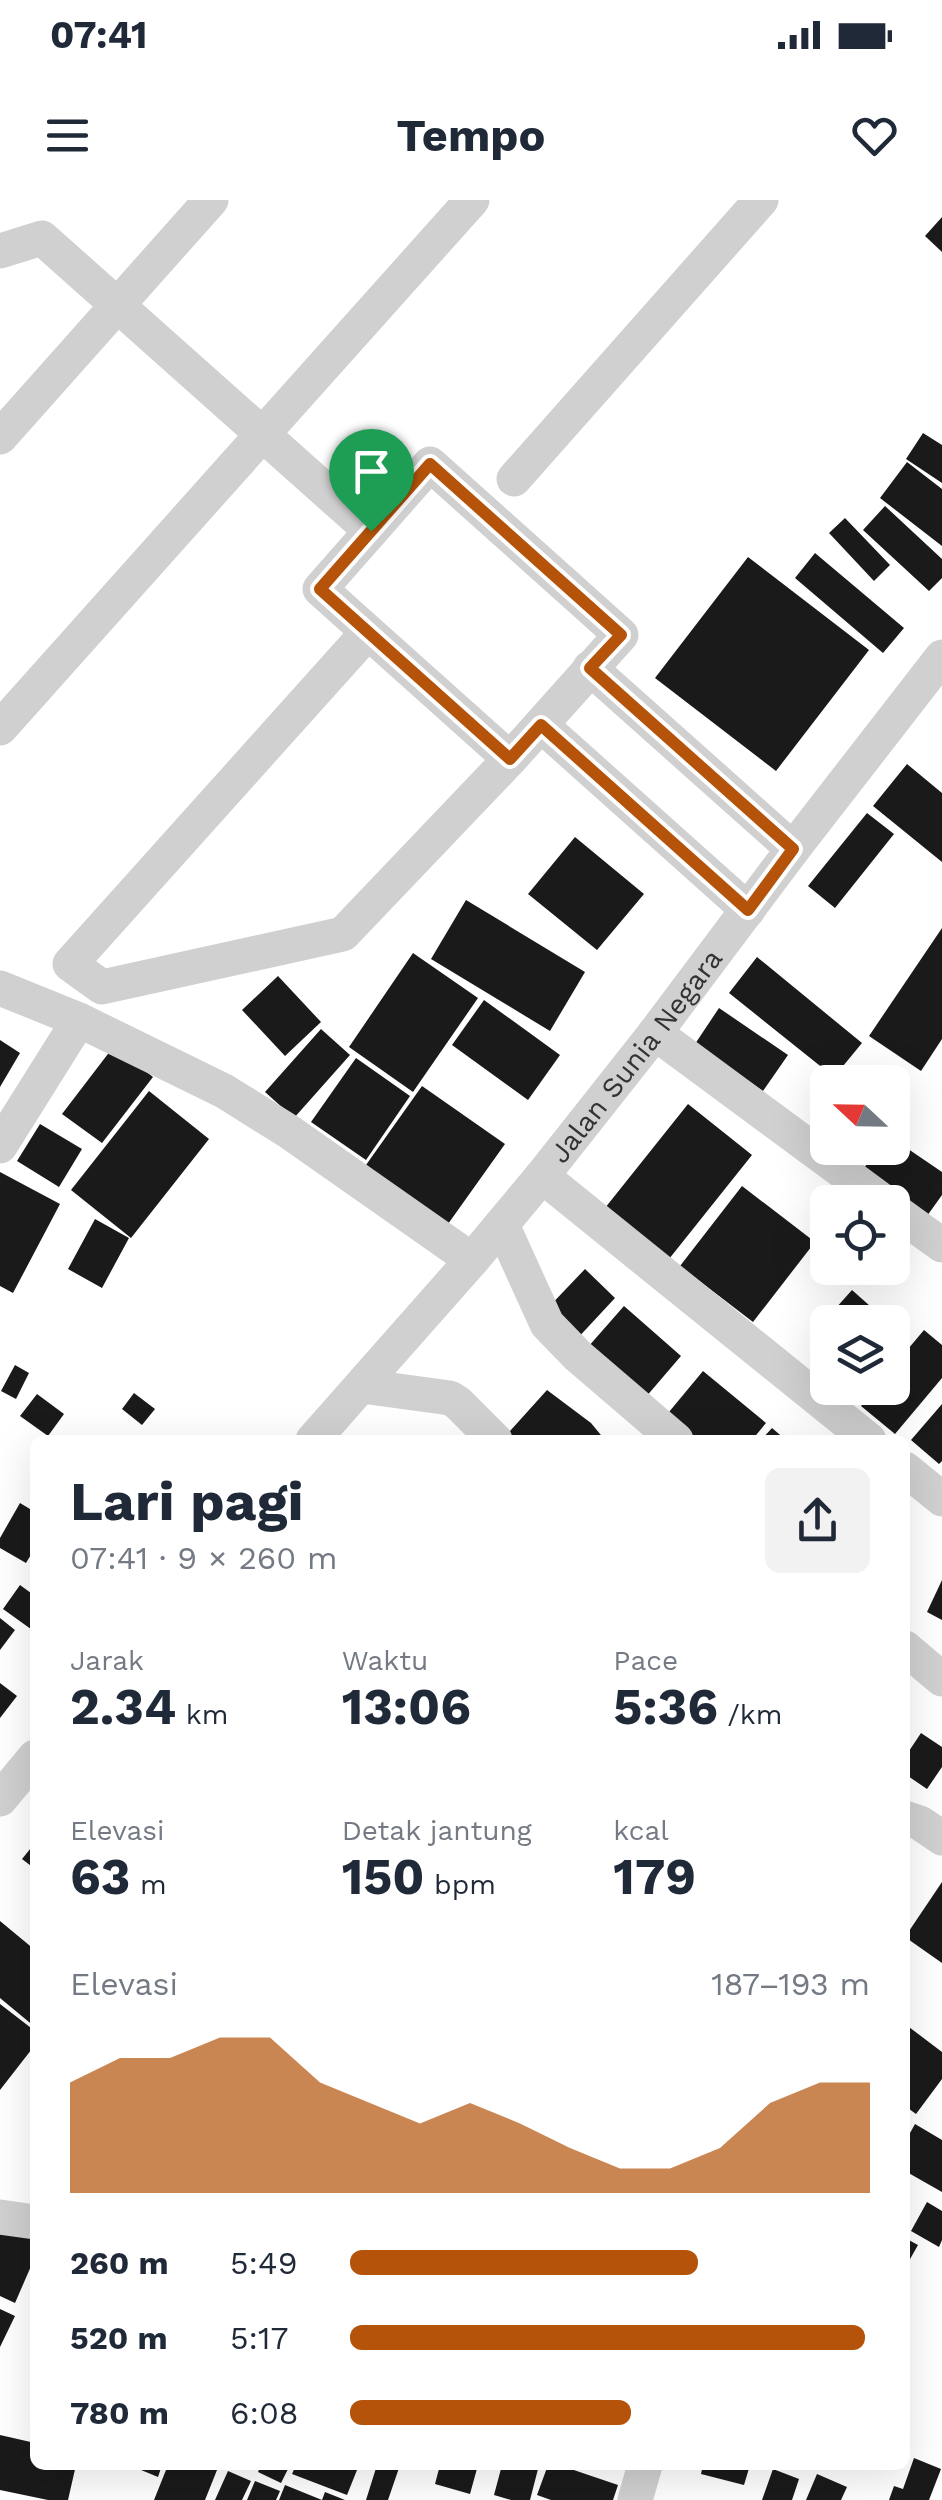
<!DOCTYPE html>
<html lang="id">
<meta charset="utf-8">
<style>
:root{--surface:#fff;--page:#f2f2f3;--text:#1f2937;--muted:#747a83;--accent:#b45309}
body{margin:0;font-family:"Work Sans",sans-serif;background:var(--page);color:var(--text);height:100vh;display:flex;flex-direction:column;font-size:38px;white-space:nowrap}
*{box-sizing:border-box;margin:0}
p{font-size:32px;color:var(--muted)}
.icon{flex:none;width:55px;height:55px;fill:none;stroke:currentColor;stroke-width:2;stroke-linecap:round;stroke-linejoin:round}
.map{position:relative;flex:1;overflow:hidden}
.side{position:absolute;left:30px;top:1235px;width:880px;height:1035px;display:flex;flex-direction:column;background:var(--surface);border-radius:15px;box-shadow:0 10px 40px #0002}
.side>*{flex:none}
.needle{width:65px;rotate:292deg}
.controls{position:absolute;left:810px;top:865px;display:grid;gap:20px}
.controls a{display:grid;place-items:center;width:100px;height:100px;border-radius:15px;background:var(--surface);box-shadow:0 10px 40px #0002;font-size:50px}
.pin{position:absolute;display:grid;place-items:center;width:85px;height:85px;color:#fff;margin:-102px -42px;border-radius:50% 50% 50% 0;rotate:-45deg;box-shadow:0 0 10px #0007}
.pin .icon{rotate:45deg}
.round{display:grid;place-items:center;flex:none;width:105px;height:105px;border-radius:15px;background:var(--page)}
.headline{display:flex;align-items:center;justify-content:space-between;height:170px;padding:0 40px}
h1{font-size:55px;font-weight:700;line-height:75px}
.figures{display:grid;grid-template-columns:repeat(3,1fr);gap:15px;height:170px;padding:10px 40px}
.figures div{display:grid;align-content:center}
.figures b{font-size:50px;font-weight:700}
.figures small{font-size:28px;font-weight:400}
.figures p{font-size:28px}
.chart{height:280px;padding:20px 40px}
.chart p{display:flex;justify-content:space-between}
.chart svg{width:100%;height:180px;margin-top:10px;fill:var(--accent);opacity:.7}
ul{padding:0 40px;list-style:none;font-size:32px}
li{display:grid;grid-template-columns:160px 120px 1fr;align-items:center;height:75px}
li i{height:25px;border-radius:12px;background:var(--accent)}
.status{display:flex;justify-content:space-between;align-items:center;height:70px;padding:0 50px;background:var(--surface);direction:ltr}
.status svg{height:28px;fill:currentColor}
header{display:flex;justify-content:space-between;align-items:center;height:130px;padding:0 40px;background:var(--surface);font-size:45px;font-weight:700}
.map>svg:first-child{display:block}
.building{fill:#1a1a1a}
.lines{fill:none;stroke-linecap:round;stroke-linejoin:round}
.street{stroke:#d0d0d0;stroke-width:35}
.route-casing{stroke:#fff;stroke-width:20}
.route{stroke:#b45309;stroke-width:12}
.labels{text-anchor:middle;stroke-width:10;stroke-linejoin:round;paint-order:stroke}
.street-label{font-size:28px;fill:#333;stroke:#fff}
</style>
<div class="status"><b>07:41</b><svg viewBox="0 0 49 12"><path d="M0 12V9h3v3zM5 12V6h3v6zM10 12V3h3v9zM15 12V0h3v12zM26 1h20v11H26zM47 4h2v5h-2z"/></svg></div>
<header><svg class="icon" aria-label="menu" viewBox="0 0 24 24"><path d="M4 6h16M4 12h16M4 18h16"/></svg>Tempo<svg class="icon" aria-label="heart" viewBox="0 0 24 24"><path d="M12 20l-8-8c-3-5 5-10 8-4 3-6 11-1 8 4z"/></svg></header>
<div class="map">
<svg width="942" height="2300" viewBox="0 0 942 2300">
<rect width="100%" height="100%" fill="#fff"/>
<path class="building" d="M942,17V52L925,36Z
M923,233L942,245V283L906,259Z
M907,262L942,289V346L880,298Z
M885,306L942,359V378L929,391L863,330Z
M845,318L890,365L874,381L829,333Z
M815,353L904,428L883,453L795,378Z
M748,357L869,450L776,571L655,478Z
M907,564L942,593V662L873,606Z
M867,613L894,634L835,708L808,686Z
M575,637L644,694L597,750L528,694Z
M466,700L585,772L550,831L431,759Z
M942,728V839L921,871L869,836Z
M413,753L478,798L413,892L349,847Z
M757,757L862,843L834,877L729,793Z
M278,776L321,822L285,856L242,810Z
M484,800L560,855L528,900L452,845Z
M719,808L788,855L763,891L695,844Z
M321,829L350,855L294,918L265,892Z
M0,840L20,853L0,887Z
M114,846L153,877L102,943L62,914Z
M356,858L410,896L366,960L311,922Z
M422,886L505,944L448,1024L366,965Z
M149,891L209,939L131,1038L71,990Z
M688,904L752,955L669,1059L605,1008Z
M40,924L82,949L59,987L17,961Z
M892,938L942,972V995L927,1016L862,971L878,948H892Z
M0,972L60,1004L13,1093L0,1086Z
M742,986L815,1042L753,1122L680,1066Z
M95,1019L129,1038L102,1088L68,1069Z
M585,1069L615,1098L575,1141L544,1112Z
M852,1090L888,1122H828V1137L818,1128Z
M624,1106L681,1156L645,1198L588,1147Z
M924,1130L942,1145V1178L895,1234L861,1206L876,1188H892V1168Z
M15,1165L29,1173L16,1199L1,1191Z
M703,1171L766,1223L752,1240H690L664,1218Z
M547,1190L591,1223L605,1240H502Z
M134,1193L155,1209L142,1225L122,1209Z
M37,1194L64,1214L48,1236L20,1216Z
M942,1204V1261L939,1264L911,1240Z
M772,1228L786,1240H761Z
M20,1303L35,1312V1348L26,1363L0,1348V1338Z
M942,1380V1420L927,1412Z
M20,1385L35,1396V1432L3,1409Z
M0,1418L15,1430L0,1450Z
M0,1483L17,1496L0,1518Z
M921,1533L942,1547V1567L927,1589L905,1574V1557Z
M35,1643V1669L22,1659Z
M942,1682V1763L905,1737Z
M0,1721L35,1750V1827L0,1798Z
M0,1804L35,1831V1845L0,1890Z
M905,1824L942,1852V1879L916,1914L905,1906Z
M915,1924L942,1940V1992L905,1971V1942Z
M927,2002L942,2011V2040L939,2047L911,2031Z
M0,2027L35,2033V2057L15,2103L0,2096Z
M905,2038L918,2045L905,2068Z
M0,2109L15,2116L0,2147Z
M0,2235L35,2243V2265H76L68,2300H48L0,2290Z
M914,2258L941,2269L929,2300H889L894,2286L903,2289Z
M129,2265H162L158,2277Z
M168,2265H219L205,2300H154Z
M261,2265H290L281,2283L258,2272Z
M296,2265H359L347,2295L292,2274Z
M377,2265H400L388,2300H366Z
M440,2265H478L470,2294L435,2284Z
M502,2265H521L538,2269L530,2300H511L494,2295Z
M548,2265H559L618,2285L613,2300H551L537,2295Z
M703,2265H750L744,2285L701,2274Z
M773,2269L799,2279L792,2300H762Z
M228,2271L251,2281L242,2300H215Z
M817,2274L847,2287L841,2300H806Z
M255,2281L280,2291L276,2300H247Z
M285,2285L322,2300L325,2292L345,2300H279Z"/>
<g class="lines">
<g class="street">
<path d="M0,51L42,38L371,331"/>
<path d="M0,237L211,0"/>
<path d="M514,279L761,0"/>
<path d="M368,432L70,764L102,787L343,734L510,559L621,435L430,264L320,389L510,559"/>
<path d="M590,468L793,649"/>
<path d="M541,525L748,710"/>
<path d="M0,528L472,0"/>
<path d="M0,788L79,820L224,891L288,931L472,1060"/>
<path d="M655,833L884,1002"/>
<path d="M0,946L79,820"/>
<path d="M542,976L869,1240"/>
<path d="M892,1009L942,1045"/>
<path d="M502,1025L547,1124L578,1156L676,1240"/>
<path d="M362,1186L450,1198L458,1203L495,1240"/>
<path id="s1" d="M313,1240L472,1060L542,976L655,833L793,649L942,457"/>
<path d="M905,1269L942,1299"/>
<path d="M905,1448L942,1479"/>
<path d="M0,1599L35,1557"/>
<path d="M905,1618L920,1623L942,1638"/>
<path d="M0,2017L35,2022"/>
<path d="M635,2300L645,2265"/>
</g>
</g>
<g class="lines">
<defs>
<path id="route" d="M430,264L621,435L590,468L793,649L748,710L541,525L510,559L320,389Z"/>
</defs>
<use href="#route" class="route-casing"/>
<use href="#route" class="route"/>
</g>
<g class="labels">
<g class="street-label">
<text dy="10" stroke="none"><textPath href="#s1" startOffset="502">Jalan Sunia Negara</textPath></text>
</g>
</g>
</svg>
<div class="controls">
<a><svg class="needle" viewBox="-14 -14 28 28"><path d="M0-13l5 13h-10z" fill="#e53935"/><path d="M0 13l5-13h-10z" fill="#747a83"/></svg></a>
<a><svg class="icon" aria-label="locate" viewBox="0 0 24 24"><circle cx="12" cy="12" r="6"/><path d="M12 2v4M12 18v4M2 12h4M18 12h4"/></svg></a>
<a><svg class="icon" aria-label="layers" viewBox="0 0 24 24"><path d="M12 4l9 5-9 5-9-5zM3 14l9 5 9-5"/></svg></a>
</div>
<div class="pin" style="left:371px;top:331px;background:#1e9e55"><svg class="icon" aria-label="arrive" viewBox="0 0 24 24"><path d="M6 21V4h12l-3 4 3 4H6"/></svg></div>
<section class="side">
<div class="headline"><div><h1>Lari pagi</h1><p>07:41 · 9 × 260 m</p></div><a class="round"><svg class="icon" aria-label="share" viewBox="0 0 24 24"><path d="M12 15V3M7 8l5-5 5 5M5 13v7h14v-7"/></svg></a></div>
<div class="figures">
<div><p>Jarak</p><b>2.34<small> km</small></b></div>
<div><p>Waktu</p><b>13:06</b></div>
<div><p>Pace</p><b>5:36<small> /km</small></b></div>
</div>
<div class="figures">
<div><p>Elevasi</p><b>63<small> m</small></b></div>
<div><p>Detak jantung</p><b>150<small> bpm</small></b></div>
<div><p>kcal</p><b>179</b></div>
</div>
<div class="chart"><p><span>Elevasi</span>187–193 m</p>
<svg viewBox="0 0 160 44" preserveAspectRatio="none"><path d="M0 44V17L10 11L20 11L30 6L40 6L50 17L60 22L70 27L80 22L90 27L100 33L110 38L120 38L130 33L140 22L150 17L160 17V44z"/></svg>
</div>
<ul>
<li><b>260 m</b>5:49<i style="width:67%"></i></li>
<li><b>520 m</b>5:17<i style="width:99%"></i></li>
<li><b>780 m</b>6:08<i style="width:54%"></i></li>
</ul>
</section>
</div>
